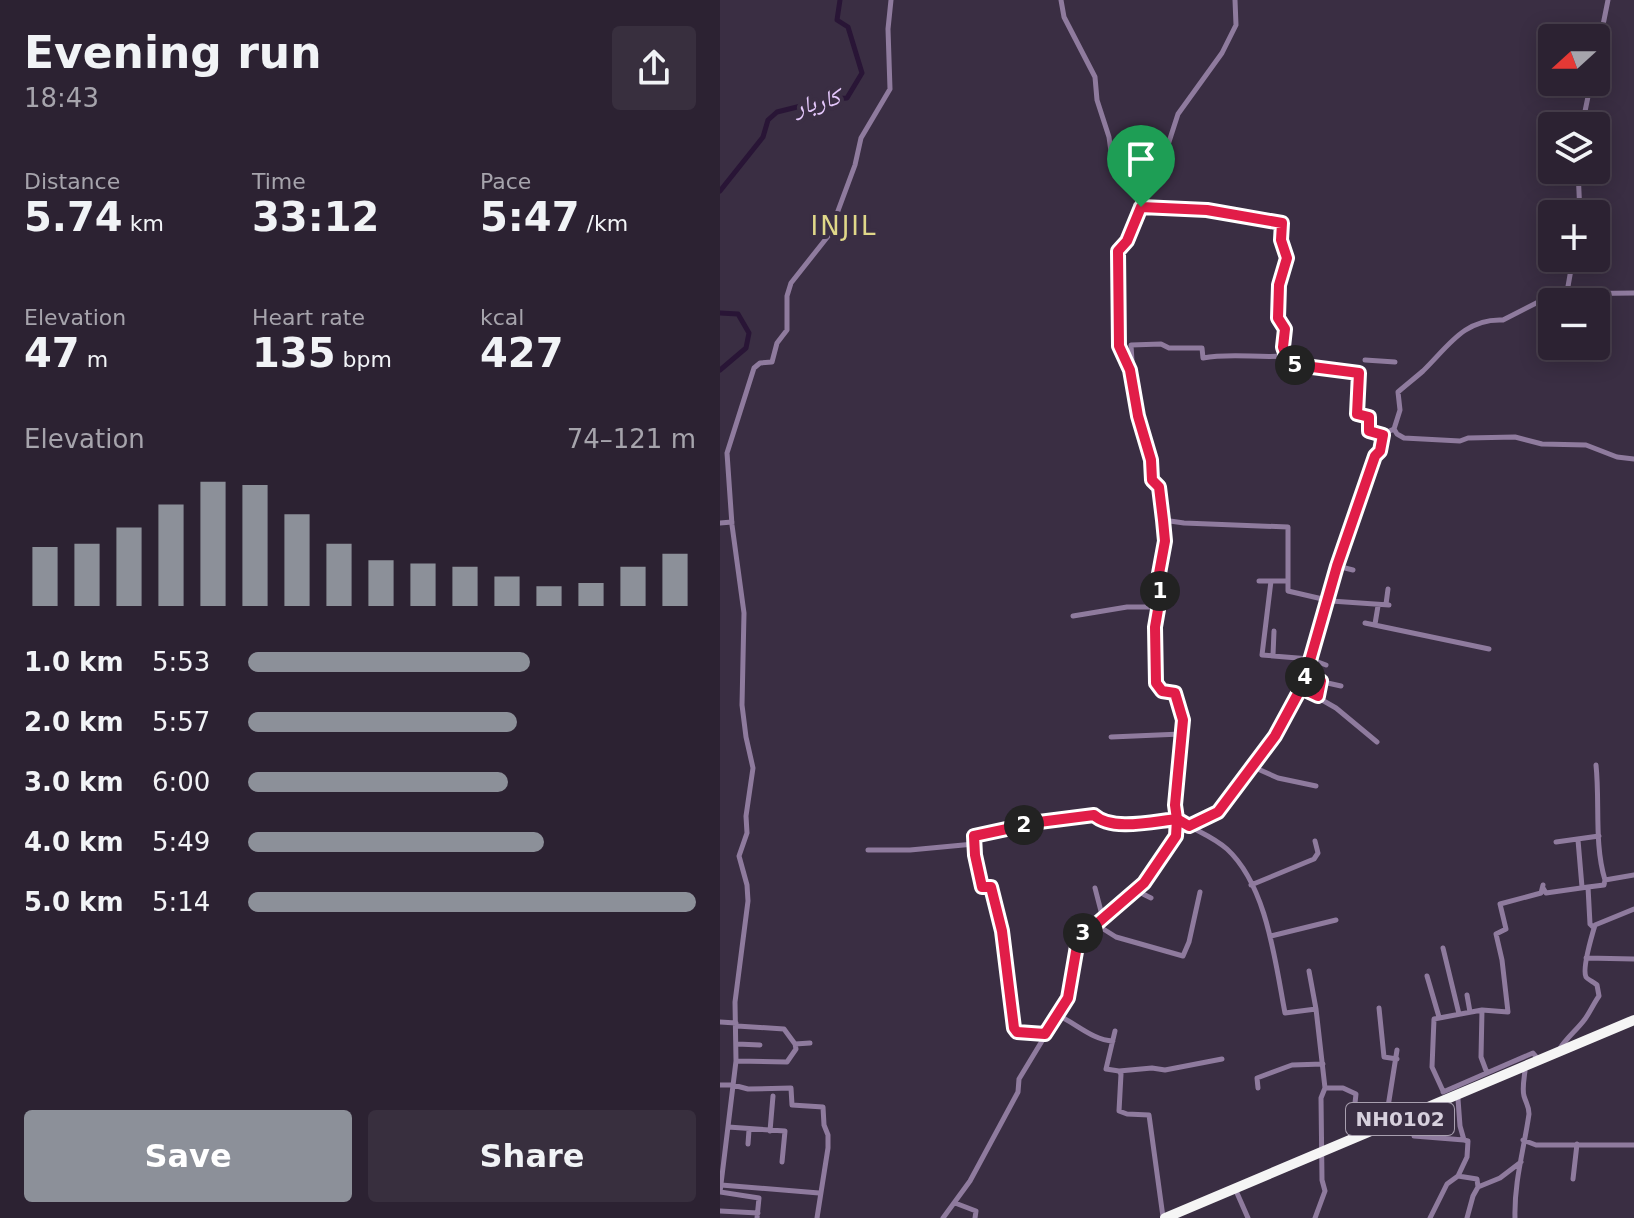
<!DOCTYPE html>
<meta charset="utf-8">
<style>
:root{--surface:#2c2232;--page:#382f3e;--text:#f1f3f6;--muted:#a6a4ac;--line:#483f4d;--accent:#8c9099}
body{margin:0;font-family:"DejaVu Sans","Noto Naskh Arabic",sans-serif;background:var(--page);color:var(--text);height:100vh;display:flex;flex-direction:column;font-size:30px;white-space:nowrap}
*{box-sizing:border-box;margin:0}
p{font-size:26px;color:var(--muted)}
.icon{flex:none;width:44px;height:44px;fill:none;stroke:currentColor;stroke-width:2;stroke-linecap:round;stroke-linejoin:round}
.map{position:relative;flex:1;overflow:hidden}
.drawer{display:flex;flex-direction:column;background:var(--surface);width:720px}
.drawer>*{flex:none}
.needle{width:52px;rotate:249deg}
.buttons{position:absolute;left:818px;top:24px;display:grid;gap:16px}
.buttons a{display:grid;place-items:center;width:72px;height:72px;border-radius:8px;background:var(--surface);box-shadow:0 4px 20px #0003,0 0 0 2px var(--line);font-size:40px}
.pin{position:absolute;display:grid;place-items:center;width:68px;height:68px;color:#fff;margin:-82px -34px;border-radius:50% 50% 50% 0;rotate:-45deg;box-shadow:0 0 8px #0007}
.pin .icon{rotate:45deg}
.km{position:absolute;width:40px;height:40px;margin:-20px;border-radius:50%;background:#222;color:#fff;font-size:22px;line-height:40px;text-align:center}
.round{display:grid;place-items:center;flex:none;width:84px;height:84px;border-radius:8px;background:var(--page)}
.summary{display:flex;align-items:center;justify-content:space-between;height:136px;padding:0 24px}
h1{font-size:44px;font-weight:600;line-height:60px}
.figures{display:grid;grid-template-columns:repeat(3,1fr);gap:12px;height:136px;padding:8px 24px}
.figures div{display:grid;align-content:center}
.figures b{font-size:40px;font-weight:600}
.figures small{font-size:22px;font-weight:400}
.figures p{font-size:22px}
.chart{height:224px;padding:16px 24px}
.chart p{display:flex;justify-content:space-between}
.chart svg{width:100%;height:144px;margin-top:8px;stroke:var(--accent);stroke-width:6}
.primary-button{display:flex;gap:16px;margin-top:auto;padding:16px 24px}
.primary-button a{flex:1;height:92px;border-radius:8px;background:var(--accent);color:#fff;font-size:32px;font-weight:600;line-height:92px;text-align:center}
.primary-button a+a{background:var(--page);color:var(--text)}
ul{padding:0 24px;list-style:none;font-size:26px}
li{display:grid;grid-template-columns:128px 96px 1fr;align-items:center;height:60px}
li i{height:20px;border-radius:10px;background:var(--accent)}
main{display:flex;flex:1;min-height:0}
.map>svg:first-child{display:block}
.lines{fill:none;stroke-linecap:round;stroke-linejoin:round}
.river{stroke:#291536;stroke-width:5}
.minor{stroke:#8f7b9e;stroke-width:5}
.highway{stroke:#f5f5f5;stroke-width:10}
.route-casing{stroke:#fff;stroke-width:16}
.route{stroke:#e11d48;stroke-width:10}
.labels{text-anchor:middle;stroke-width:8;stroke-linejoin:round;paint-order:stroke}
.shield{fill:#3a2e43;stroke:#a89faf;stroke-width:2}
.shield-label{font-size:20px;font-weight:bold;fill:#d7d0dd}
.water-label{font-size:24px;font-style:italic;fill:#e5c8fc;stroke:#3a2e43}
.quarter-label{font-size:26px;letter-spacing:2px;fill:#e0d889;stroke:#3a2e43}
</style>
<main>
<section class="drawer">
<div class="summary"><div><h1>Evening run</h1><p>18:43</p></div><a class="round"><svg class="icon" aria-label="share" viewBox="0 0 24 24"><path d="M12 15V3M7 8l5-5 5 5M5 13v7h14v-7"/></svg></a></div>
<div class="figures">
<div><p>Distance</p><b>5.74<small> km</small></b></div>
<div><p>Time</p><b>33:12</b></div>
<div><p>Pace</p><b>5:47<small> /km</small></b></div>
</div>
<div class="figures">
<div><p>Elevation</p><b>47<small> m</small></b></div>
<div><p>Heart rate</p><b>135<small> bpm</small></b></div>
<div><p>kcal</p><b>427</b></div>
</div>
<div class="chart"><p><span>Elevation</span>74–121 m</p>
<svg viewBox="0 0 160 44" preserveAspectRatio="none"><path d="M5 44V26M15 44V25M25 44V20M35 44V13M45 44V6M55 44V7M65 44V16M75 44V25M85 44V30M95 44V31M105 44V32M115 44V35M125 44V38M135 44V37M145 44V32M155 44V28"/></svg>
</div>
<ul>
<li><b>1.0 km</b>5:53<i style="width:63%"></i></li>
<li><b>2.0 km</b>5:57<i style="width:60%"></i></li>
<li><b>3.0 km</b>6:00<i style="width:58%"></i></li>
<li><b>4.0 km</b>5:49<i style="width:66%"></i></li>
<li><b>5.0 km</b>5:14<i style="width:100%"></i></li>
</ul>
<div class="primary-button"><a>Save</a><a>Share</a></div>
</section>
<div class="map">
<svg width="914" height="1218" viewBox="0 0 914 1218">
<rect width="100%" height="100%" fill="#3a2e43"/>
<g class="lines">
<path class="river" d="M0,191L43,137L48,120L57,112L81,106L89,108L111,99L127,98L142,73L128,27L117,20L120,0
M0,313L18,314L29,333L26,348L0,370"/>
<path class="minor" d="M341,0L344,17L375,77L377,100L389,137L392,159L404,162L422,191
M876,60L888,0
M862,126L871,82
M858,170L860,214
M421,207L487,210L562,223L561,240L567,258L559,285L558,318L565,329L563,347L569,364L639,373L637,414L649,417V431L663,435
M847,292L853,258
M645,360L675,362
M408,365L412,361L411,345L441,344L449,348H482L483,358C510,353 537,358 564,356
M674,429L677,434L684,438L740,441L748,438L795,437L822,444L866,445L897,457L914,459
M443,520L464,523L568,527V591L611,601L669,605
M0,523L12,522
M617,566L633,570
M539,581H567
M551,581L542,655L590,659L606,665
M666,604L668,589
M353,616L407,607H439
M645,623L769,649
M655,624L658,606
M553,655L554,631
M585,678L621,686
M581,688L616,708L657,742
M598,696L601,681
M391,737L461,734
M876,765C880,803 874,844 885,880
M531,766L558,778L596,786
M469,826C482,833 496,839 507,849C547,886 555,961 565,1013L596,1009L605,1088L601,1098L602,1180L605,1191L595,1218
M858,840L862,887
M836,842L879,836
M254,844L262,887H271L282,931L294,1030L325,1034
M148,850H190L254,844V836L319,822L374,815L379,820L415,825L457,819L469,826L498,812L537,756L547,747L569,711L585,678L617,566L655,456L660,451L663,434L674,429L680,410L678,392C686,385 695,378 703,371C727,348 744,318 783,320L834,294L914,293
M531,885L594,859L598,853L595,841
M868,887L884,885L885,880L914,875
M375,888L383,919
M823,888L826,893L868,887L870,924L874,928
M417,891L431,898
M377,925L396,937L463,956L469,942L480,892
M551,936L616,920
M723,948L739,1014
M866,958L914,959
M589,971L596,1009
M707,976L719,1017
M747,995L750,1012
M659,1008L664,1057L677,1059
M762,1010L761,1057L767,1073
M337,1015C356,1023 372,1040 393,1041
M0,1022L16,1023
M17,1026L64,1029L75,1044L90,1043
M395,1031L386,1069L399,1071L401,1074L399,1111L407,1114L429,1115L443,1217
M17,1044L40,1045
M839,1050C846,1038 857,1030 865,1019C870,1012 874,1003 879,996L877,985C875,983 867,979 866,977C862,969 872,935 875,925L914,909
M16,1061L67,1062L76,1049L75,1044
M399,1071L432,1068L445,1070L502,1059
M0,1085H13L28,1089L71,1088L72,1105L103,1107L104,1125L108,1135V1148L97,1218
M538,1088L537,1078L572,1065L603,1064
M605,1088H623L636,1094L631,1139
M723,1091L712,1067L714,1019L762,1010L788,1012L782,960L776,934L786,929L780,904L821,893L823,885
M723,1092L813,1053L818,1059
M693,1119L694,1136L744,1140
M8,1127L65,1131L62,1162
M50,1131L53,1096
M664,1132L677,1050
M803,1140L816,1145H914
M28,1144L29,1130
M738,1176L757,1179L758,1187L780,1178L801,1162
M853,1179L857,1144
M1,1185L99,1193
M0,1192L16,1061L15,1002L28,901L27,885L19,856L27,833L26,816L33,768L26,737L22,705L24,613L12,525L7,453L34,368L40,363L52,362L57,343L67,330V296L71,283L109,235L135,165L141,138L170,89L168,29L171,0
M0,1192L39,1198L37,1218
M517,1193L528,1218
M235,1203L256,1211L255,1218
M0,1211L38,1213
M223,1218L250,1181L298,1092L299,1079L348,998L358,940L417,891L456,836L455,805L463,720L455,693L442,691L436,683L435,627L440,598L438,579L445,541L443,520L439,487L432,480L431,460L418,416L410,370L399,346L398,251L407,241L421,207L422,191L444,178L447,148L458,114L502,53L516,25L515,0
M710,1218L727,1184L738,1176L747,1157L748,1141L744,1140L740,1126L738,1099
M747,1218L753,1196L758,1187
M795,1218C794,1182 804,1149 809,1114C809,1106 806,1103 804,1096C802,1089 804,1079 805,1071"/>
<path class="highway" d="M445,1218L914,1020"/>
</g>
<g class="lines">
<defs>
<path id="route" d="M421,207L407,241L398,251L399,346L410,370L418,416L431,460L432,480L439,487L443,520L445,541L438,579L440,598L435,627L436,683L442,691L455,693L463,720L455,805L457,819C435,821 392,832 374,815L319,822L254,836L255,855L262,887H271L282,931L294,1028L297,1032L325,1034L348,998L358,940L424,883L456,836L457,819L469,826L498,812L555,736L581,688L598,696L601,681L585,678L617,566L655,456L660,451L663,435L649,431V417L637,414L639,373L569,364L563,347L565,329L558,318L559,285L567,258L561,240L562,223L487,210L421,207"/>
</defs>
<use href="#route" class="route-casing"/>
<use href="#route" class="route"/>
</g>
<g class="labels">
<rect class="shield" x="626" y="1103" width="108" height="32" rx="6"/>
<g class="shield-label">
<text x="680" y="1126">NH0102</text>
</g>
<g class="water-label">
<text transform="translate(97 102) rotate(-15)" y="8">کاربار</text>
</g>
<g class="quarter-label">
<text x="124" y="235">INJIL</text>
</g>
</g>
</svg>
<div class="buttons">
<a><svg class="needle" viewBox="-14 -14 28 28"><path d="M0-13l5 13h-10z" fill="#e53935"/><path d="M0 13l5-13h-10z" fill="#a6a4ac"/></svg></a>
<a><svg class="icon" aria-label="layers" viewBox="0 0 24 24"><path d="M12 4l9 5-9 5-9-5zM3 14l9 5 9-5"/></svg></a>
<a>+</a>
<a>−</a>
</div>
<div class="pin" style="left:421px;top:207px;background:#1e9e55"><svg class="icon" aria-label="arrive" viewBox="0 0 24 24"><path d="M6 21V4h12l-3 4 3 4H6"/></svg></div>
<b class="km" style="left:440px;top:591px">1</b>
<b class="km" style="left:304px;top:825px">2</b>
<b class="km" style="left:363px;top:933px">3</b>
<b class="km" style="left:585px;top:677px">4</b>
<b class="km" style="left:575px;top:365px">5</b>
</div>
</main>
